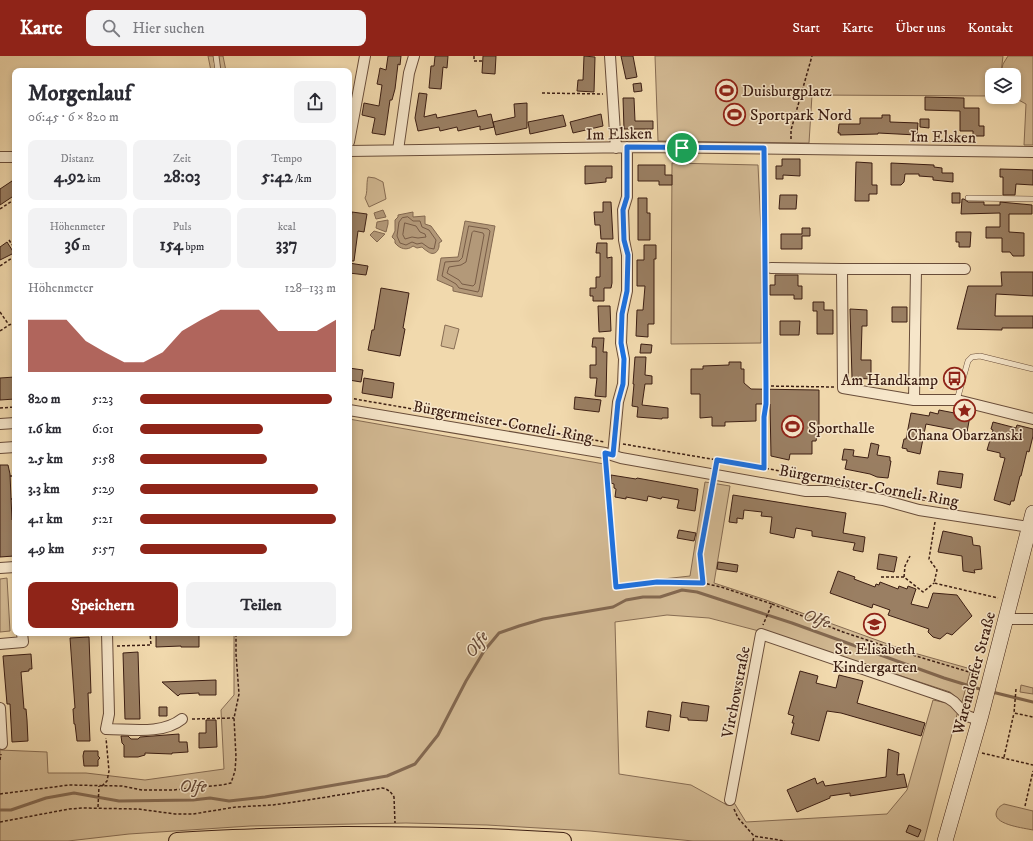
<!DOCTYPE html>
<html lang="de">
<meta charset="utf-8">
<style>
:root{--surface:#fff;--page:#f2f2f3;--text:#2b2b33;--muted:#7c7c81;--accent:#8f2418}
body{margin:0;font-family:"IM FELL DW Pica",serif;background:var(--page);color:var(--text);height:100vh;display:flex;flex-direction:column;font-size:15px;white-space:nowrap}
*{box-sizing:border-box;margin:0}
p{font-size:13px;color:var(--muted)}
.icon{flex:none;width:22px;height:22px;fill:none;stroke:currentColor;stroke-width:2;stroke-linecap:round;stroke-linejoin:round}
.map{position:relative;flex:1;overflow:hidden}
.drawer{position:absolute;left:12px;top:12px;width:340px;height:568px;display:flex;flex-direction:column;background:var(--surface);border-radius:8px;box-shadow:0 2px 6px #0003}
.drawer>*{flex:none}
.fabs{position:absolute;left:985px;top:12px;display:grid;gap:8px}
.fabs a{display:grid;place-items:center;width:36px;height:36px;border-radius:8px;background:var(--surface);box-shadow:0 2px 6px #0003;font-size:20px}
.pin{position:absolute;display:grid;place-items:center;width:34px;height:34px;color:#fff;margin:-17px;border:2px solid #fff;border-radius:50%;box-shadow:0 1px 4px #0007}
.round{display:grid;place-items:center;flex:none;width:42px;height:42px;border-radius:8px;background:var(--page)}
.summary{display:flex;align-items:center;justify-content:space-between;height:68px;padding:0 16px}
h1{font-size:22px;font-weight:800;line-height:30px}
.metrics{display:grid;grid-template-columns:repeat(3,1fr);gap:6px;height:68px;padding:4px 16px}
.metrics div{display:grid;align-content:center;border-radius:8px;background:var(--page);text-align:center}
.metrics b{font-size:17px;font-weight:800}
.metrics small{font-size:11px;font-weight:400}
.metrics p{font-size:11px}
.chart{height:112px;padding:8px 16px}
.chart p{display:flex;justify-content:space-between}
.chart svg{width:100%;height:72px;margin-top:4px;fill:var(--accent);opacity:.7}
.action{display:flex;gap:8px;margin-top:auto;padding:8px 16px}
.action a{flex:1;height:46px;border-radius:8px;background:var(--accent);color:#fff;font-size:16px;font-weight:800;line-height:46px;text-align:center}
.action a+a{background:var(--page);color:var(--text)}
ul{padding:0 16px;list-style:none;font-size:13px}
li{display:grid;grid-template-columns:64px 48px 1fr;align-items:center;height:30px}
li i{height:10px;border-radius:5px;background:var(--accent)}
header{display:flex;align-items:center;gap:24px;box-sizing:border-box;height:56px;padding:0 20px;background:var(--accent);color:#fff}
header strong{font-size:19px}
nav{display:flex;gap:22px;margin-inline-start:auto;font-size:14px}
.search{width:280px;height:36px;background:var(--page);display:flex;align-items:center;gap:10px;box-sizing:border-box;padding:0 14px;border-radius:8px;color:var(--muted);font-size:15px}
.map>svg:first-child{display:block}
.green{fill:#d2b993;stroke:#876c53}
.water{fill:#b39979;stroke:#836850}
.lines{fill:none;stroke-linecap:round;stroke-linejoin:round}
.shore{stroke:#785c46;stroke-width:1}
.stream{stroke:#836850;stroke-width:3}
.building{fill:#9a7f63;stroke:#3c1e13}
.lane-casing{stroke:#694d3a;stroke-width:6}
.street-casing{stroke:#694d3a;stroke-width:12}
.secondary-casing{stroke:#3c1e13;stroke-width:16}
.primary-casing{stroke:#3c1e13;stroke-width:18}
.path{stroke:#3c1e13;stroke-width:1.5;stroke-dasharray:3 2;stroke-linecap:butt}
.lane{stroke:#f6e6ca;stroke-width:5}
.street{stroke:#f6e6ca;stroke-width:10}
.secondary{stroke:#f6e6ca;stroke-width:15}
.primary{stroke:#f1d9ad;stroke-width:16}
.route-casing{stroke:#fff;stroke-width:8}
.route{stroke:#1a73e8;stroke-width:5}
.labels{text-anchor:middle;stroke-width:3;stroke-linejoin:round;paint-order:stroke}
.poi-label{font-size:16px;fill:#3c1e13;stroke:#f6e6ca;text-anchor:start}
.street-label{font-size:16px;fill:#3c1e13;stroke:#f6e6ca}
.water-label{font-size:17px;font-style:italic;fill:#664937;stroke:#f6e6ca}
</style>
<header>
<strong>Karte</strong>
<div class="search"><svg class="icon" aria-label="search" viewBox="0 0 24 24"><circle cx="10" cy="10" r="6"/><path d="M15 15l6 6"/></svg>Hier suchen</div>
<nav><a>Start</a><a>Karte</a><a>Über uns</a><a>Kontakt</a></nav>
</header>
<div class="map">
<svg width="1033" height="785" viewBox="0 0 1033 785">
<rect width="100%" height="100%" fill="#f1d9ad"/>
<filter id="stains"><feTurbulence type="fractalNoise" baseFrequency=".005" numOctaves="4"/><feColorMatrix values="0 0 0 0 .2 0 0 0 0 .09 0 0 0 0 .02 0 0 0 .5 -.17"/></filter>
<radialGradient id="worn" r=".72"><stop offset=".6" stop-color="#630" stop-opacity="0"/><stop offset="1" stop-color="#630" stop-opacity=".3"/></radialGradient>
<path class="green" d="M208,0H213L216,15H211Z
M219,0H223L226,15H221Z
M655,0H1003L1001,17L1003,8L1008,0H1033V89H1024L1026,48L1013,41L1014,19H992V40L812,39L809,87L658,85Z
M672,107L758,109L762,195L761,287L671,288Z
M368,121L375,122L383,126L386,143L369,151L365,142C368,136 366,128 368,121Z
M445,269L459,273L454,293L441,290Z
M349,363L604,408L614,533L618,528L690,520L705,426L730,430L714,527L766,544L907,595L971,613L962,646L950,636L764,575H759L709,562L667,559L615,566L619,718L691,729L727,749L733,745L746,766L887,758L907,734L933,644L947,647L958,655L924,785H693L590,775L487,769L406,767L250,770L129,778L68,785H0V694L47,696L48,717H86L145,724L224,713L221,654L234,639V577H349Z
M7,522L10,575L0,576V523Z
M1021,629L1033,632V638L1020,636Z
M1004,748L1033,755V774C1024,772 996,769 996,758C997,752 1000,750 1004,748Z"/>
<path class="water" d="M383,154L386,161L376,163L374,157Z
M413,156V161L425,160V168L431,170L442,185L439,187C440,195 434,201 427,195C425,194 423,192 422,191L417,192L413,190C407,195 400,193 395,187V184L392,181L395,175V164L398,161V159Z
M388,164V168L386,176L376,172L377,166Z
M465,165L495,170L482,241L453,235V231L437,224L441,202L458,201Z
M374,175L385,178L377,186L370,179Z"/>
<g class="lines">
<path class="shore" d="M408,161L413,165H420L422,171L429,174L436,184L434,193L429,192L422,187L417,188L412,186L406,189L400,187L397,180L399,166L402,162Z
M405,167L416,170L420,176L425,178L426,181L418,182L412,181L405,183L403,179Z
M469,170L488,173L490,175L479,234L478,236L459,232L456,228L442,220L445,206L459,205L462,202Z
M474,175L483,177L484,179L475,228L473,230L462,228L459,224L447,217L449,211L461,209L466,206L472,177Z"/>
<path class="stream" d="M992,636L1033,646
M0,754H11L46,742L74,737L119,745L193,744L210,742L229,745L265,741L387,720L415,708L438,679L466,625L484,595L499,577L519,570L543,563L613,551L626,544L643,541H660L682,534L697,536L792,567L944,622L983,634"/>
</g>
<path class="building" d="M388,0H401L400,9L398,8L395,33L392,44H390L385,79L372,77L375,62L362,59L364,47L379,50L382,29L377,28L379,18L380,12L386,14Z
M435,0H448L447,12L443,11L441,33L429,32L431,10H434Z
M483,0H496L495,18L482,17Z
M584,0L595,1L594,36L577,35L578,24H583Z
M621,0H633L637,21L626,23Z
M641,27L642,35L634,36L633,28Z
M419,37L427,38L424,61L436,58L437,62L476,54L478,61L491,58L494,71L480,74V70L458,75L457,71L440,75L439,71L418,75L415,62Z
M925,41L964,42V52H979V70H984V80H973V75H960V55L925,54Z
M623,42H634L635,65H653V73H624Z
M527,47V72L496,79L493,66L515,61L514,48Z
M601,58L603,70L573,77L570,66Z
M563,59L566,70L530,78L528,66Z
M882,59H890V66L918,67L917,79L878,77V78L840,79V77H838L839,68H860V62H882Z
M920,63H929V72L920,71Z
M782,103H800V120L783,119V123H776V110H782Z
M856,106L872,107V129H877V138H869V145H855Z
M891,107L934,109V111L942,112V117H953V126L933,124V121L919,120V118H905L904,126L901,129H891Z
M638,109H665V119H672V129H659V125H638Z
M585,110H612V122H606V126L585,128Z
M1000,113L1033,114V129L1016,128L1015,139H1003V121H1000Z
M12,125V126L15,125V139L0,149V133Z
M952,137H960V147H952Z
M780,139H797L796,153H779Z
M638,142H647V157H650V184H638Z
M962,143H964L968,146H984V149H1000V146L1032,149V158H1009V176L1024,177V200H1013L1010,196H1002V182H986V171H1000V157L961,158Z
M603,146H611L613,183H601L600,169H595L594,156H603Z
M352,156L367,158L364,176L358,175L354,205H349V176Z
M802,172H810V180H802V193H781V178H802Z
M956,176H971L970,191H959V186H956Z
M7,186L14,197L0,204V191Z
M597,187H607V202L612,201V227L611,232H604V245H593V240H590V232H596V221H600V197H596Z
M644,189H656V203H654V268H648V281L636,280L637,254H643L645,230H637V204H644Z
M349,207L368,210L366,219L349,217Z
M1001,216H1033V240L996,238L995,260H1033V272H1002V274L957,273L968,230H1002Z
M775,219H798V230H802V243H794V239H770V229H775Z
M381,232L409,237L403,272L405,273L400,300L368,294L372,274H374Z
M813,246H824V254H833V278H817V255H813Z
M598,250H610L611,275L599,276Z
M892,251H907V266H892Z
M850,253L867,254V270H862L861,304H871V323L852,322Z
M780,265H800L799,279H780Z
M593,282H604L603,296H607L606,341L595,340L597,322H590V309H596V291H592Z
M641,288L652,289L651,297H640Z
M635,301H646L645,319L652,320V328H645L642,349L668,352V362H662V363L637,361L638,351L632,350L634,328H633Z
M729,306H741V313H744V327L751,333L819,334V368L816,385H812V398H790L789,404L771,400L770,348H756V365L725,366V370H712V361L700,362V338H691V313H703V310L729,309Z
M349,312L363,314L361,326L349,324Z
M15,321V343L0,344V322Z
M364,322L394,327L392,342L362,337Z
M575,341L601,344L599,356L574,353Z
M939,354L970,360L967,376L926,368L920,398L907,395V393L902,392L904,383H906L911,357L929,360L930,356L938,358Z
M993,366L1016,372L1017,369L1033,373V380L1029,396L1027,395L1021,420H1020L1014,445H1011L1010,449L994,444L1005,402L1000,401V397L987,394L993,374L991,373Z
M871,387L879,389L877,399L890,401V405H891L888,422L877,421L870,418L845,413L847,404H842L844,393L854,394L853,400L868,402Z
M0,409H8L10,418L12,464H13V470H15V499H13L14,500L0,501Z
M939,415L963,418L961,432L937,428Z
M611,419L636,423L637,422L698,433L695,455L677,452L679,444L662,441L661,443L648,440L647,445L626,441V443L615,441L616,433L614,432V428L611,427Z
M733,439L846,457L843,477L865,481L863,496L853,494L855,487L812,480V475L796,472L794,482L770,477L772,461L761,460L762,456L744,454L743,463L737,462V467L729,466Z
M679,474L696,477L694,485L677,482Z
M943,475L972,481L973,489L980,490L982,513L974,514L975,517L963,515L962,500L938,496Z
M879,498L897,501L894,516L877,513Z
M718,506L738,509L737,516L717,513Z
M838,515L855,521L854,523L875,531L876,528L879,529L880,526L898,533L899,530L907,533L908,530L916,533L911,548L928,552L933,537L957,539L972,560L952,579L947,577L940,583L933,581L928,576L929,573L888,559L890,554L873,548L872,552L830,537Z
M156,577H199V591H181V590L156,591Z
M89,581L91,637H88L90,685H77L75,668H74L73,653L75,652L70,582Z
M138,596L140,663H125L123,597Z
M31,598L32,613H29V615L21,616L24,653H26L27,664L28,685L12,686L10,648H7L3,600Z
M800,615L818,620L816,627L836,632L839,619L863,625L857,647L925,667L921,680L841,657L827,655L819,685L791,678L794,667H792L794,660L788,658Z
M216,624V639H199V637L180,638L178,640L162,626Z
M682,646L709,650L707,665L688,664V662L680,661Z
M159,651H167V660H159Z
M648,655L671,659L669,675L646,671Z
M206,664H216L217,691L199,692V677H206Z
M179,678V686H187L188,696L172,697V698L145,697V699L138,701H124V689L122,687L121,680H128L131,683H138L140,681Z
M888,693L899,697L897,719L904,718L907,731L850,740V737L830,740V742L797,756L787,734L815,722L817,728L823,725L825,730L886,721Z
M84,695H98V700L100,702L98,704V710H84L83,700Z
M909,769L921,774L918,781L906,776Z"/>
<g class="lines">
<defs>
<path id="lane" d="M216,0L218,15
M968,142L1033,143
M957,344L968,305L972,301L980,300L1033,313"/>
<path id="street" d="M610,0L616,92
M349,86L365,0
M398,94L409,17L414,0
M349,95L641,91L1033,96
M0,101H15
M771,212L842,213L843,332L914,344H957L1033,363
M842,213H916L914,344
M916,213H965
M349,354L605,397L621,402L806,435H828L883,444L919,454L1029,471
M0,368L15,367
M0,392L15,391
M613,399L618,346L623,328L624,303L621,287L622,258L627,235V199L624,184L623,154L627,141V91
M0,512L15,511
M1006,563H1033
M107,577L109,658L106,673C130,673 162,679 182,663
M0,588L23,586L22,577
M0,652L2,688
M730,744L761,578L948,642L954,646L967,660L979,664"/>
<path id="secondary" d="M945,785L981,659L1033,457"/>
<path id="primary" d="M177,785C232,781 288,780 344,779C417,779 490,780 563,785"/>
</defs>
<use href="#lane" class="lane-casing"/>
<use href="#street" class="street-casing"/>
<use href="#secondary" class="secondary-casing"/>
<use href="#primary" class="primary-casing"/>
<path class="path" d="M474,0V5H483
M542,37L603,38
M791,83V74L812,0
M764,102L765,204
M14,139L15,140
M0,153L15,143
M9,184L15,193
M0,210L15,200
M765,220L766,330L834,331
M0,256L9,269
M0,275L9,269L15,267
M349,342L605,386
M0,352L15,351
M623,388L764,412L807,420L815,425
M606,407L616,531L657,526L703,527
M764,412V361L766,348V330
M10,420H15
M712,427L700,498L703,527L721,531L772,548L763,569
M11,443H15
M917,443L939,446
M13,466H15
M935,466L929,503L937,514L934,527L998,542
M14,488H15
M881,521H904L923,536L934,527
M904,521L905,510L910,500
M772,548L843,576L906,597L979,619
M117,590L151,589L150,577
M1016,633L1014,657L1033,661
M192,663L234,662
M982,697L1033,709
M1004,701L1014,657
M0,704L1,698
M102,730L107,725L109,715L106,682
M0,738L69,729L122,730L142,734H173L222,729L231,727L235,715L236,701L234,662L239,638L236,598V577
M1025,750L1033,715
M98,751L99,730
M734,753L738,762L754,780L785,785
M0,766L69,753L83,752L138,753L175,758H193L236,751L273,749L308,744L382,732C388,733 391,736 394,741L395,767
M753,785L754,780"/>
<use href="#lane" class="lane"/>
<use href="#street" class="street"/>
<use href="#secondary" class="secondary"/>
<use href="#primary" class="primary"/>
</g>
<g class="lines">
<defs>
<path id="route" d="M627,91L764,92L766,330V348L764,361V412L717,404L700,498L703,527L657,526L616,531L605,397L613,399L618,346L623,328L624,303L621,287L622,258L627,235L628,199L624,184L623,154L627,141Z"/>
</defs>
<use href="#route" class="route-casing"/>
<use href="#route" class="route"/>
</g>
<defs>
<symbol id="stadium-ring" viewBox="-11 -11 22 22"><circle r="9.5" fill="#f6e6ca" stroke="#8f2418" stroke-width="1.5"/><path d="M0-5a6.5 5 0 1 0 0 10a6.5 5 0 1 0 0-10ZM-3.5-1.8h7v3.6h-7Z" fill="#8f2418"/></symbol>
<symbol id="bus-ring" viewBox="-11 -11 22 22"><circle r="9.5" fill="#f6e6ca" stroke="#8f2418" stroke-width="1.5"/><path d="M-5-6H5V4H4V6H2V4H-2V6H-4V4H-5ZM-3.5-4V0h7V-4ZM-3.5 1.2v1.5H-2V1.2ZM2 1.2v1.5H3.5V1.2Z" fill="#8f2418"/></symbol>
<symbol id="sight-ring" viewBox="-11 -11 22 22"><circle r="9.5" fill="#f6e6ca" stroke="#8f2418" stroke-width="1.5"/><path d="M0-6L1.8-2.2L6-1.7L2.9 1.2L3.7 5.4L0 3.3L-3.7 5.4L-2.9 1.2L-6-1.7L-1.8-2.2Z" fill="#8f2418"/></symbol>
<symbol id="school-ring" viewBox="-11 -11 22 22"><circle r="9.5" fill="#f6e6ca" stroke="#8f2418" stroke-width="1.5"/><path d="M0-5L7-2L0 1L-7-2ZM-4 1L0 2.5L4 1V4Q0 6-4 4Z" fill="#8f2418"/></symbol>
</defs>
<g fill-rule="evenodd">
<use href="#stadium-ring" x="714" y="22" width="25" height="25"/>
<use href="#stadium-ring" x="722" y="46" width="25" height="25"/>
<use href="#bus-ring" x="942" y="310" width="25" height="25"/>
<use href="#sight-ring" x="952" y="342" width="25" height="25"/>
<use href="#stadium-ring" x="780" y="358" width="25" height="25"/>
<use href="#school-ring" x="862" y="556" width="25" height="25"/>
</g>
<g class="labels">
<g class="poi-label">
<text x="742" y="40">Duisburgplatz</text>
<text x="750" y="64">Sportpark Nord</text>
<text x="938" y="329" text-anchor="end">Am Handkamp</text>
<text x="808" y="377">Sporthalle</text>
<text x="965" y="384" text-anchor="middle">Chana Obarzanski</text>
<text x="875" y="598" text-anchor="middle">St. Elisabeth<tspan x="875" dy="18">Kindergarten</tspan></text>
</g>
<g class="street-label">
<text transform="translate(619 77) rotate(-1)" y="6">Im Elsken</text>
<text transform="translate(943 80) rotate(1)" y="6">Im Elsken</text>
<text transform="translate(503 365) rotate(10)" y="6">Bürgermeister-Corneli-Ring</text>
<text transform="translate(869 429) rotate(10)" y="6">Bürgermeister-Corneli-Ring</text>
<text transform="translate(973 617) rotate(-75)" y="6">Warendorfer Straße</text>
<text transform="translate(735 636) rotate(-79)" y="6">Virchowstraße</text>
</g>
<g class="water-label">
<text transform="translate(817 562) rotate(20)" y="6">Olfe</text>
<text transform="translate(476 588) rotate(-55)" y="6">Olfe</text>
<text x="193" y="736">Olfe</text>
</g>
</g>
<rect width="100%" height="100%" filter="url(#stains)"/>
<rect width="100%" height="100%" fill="url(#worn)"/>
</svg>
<div class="fabs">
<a><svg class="icon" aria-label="layers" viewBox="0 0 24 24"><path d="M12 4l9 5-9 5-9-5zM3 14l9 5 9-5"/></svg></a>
</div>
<div class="pin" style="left:682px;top:92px;background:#1e9e55"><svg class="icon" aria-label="arrive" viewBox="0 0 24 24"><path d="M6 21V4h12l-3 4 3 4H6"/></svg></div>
<section class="drawer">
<div class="summary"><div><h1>Morgenlauf</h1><p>06:45 · 6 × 820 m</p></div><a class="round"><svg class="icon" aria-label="share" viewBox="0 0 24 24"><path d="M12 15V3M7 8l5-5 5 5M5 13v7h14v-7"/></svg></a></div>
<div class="metrics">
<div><p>Distanz</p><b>4.92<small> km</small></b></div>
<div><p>Zeit</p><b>28:03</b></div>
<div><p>Tempo</p><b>5:42<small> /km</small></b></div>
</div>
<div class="metrics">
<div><p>Höhenmeter</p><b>36<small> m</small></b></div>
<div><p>Puls</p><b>154<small> bpm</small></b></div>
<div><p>kcal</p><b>337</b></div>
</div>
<div class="chart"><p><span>Höhenmeter</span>128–133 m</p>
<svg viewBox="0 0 160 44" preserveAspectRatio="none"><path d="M0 44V12L10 12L20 12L30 25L40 32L50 38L60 38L70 32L80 19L90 12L100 6L110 6L120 6L130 19L140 19L150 19L160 12V44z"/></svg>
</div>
<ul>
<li><b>820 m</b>5:23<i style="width:98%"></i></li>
<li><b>1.6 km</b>6:01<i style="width:63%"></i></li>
<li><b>2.5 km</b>5:58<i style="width:65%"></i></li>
<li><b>3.3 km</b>5:29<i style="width:91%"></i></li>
<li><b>4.1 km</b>5:21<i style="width:100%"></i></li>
<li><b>4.9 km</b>5:57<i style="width:65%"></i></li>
</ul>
<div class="action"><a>Speichern</a><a>Teilen</a></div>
</section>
</div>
